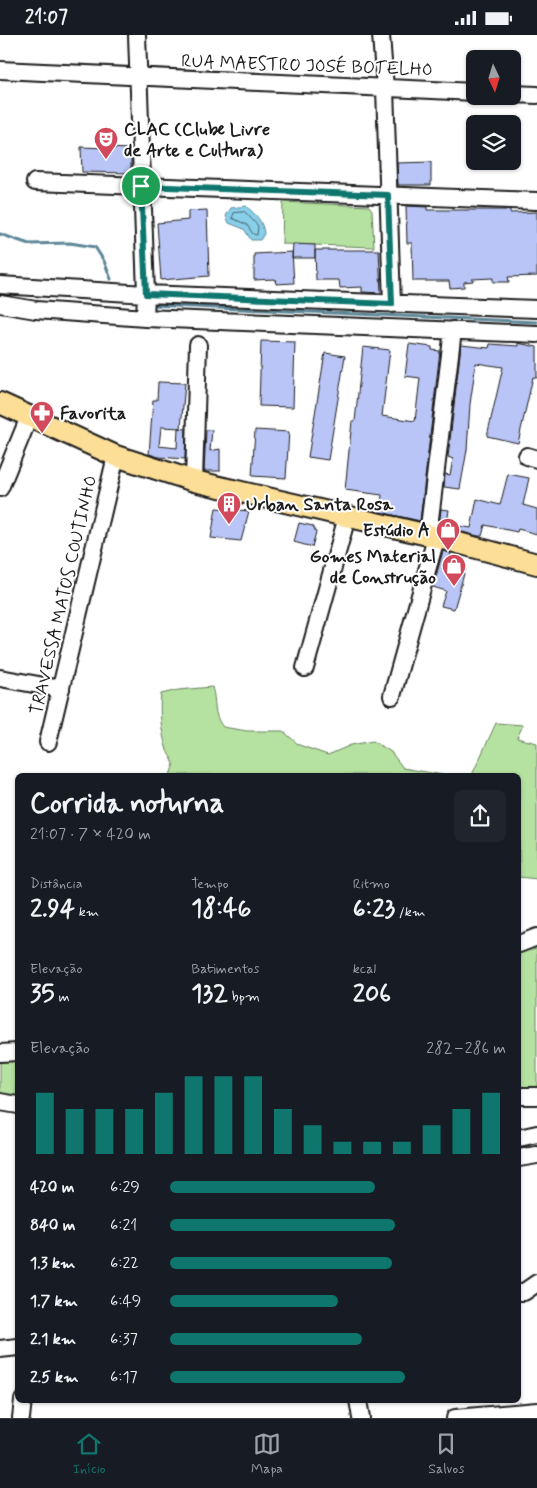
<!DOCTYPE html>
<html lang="pt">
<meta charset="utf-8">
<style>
:root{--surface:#171b24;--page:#20242c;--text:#f1f3f6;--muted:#9ea1a6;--line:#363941;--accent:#0f766e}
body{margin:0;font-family:Mynerve,sans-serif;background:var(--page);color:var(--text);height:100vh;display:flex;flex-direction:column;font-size:19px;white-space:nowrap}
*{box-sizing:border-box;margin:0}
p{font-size:16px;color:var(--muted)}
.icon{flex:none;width:28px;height:28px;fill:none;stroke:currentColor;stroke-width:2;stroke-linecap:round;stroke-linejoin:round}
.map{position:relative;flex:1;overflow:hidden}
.panel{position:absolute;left:15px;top:738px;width:506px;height:630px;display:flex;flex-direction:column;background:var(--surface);border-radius:8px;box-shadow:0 1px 4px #0004}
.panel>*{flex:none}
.needle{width:32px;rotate:176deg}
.tools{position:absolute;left:466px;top:15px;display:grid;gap:10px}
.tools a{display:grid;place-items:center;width:55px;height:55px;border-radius:8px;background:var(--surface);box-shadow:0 1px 4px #0004;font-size:25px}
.pin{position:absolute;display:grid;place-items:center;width:42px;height:42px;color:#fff;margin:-21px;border:2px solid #fff;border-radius:50%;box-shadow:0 1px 5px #0007}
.round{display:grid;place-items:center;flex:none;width:52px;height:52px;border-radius:8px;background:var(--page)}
.headline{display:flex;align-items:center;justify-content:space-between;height:85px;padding:0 15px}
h1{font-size:28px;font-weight:800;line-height:38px}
.stats{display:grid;grid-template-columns:repeat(3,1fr);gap:8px;height:85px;padding:5px 15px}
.stats div{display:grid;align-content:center}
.stats b{font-size:25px;font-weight:800}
.stats small{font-size:14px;font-weight:400}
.stats p{font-size:14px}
.chart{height:140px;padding:10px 15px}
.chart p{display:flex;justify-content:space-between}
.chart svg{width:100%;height:90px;margin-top:5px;stroke:var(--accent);stroke-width:6}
ul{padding:0 15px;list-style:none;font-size:16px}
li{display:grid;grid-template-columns:80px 60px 1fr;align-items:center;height:38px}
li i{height:12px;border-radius:6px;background:var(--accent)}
.status{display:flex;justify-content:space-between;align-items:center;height:35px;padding:0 25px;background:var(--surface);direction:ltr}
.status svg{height:14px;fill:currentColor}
.dock{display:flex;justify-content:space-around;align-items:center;height:70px;border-top:1px solid var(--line);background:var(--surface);font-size:14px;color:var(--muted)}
.dock a{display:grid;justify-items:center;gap:2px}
.dock .selected{color:var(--accent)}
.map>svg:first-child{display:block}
.green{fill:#b5e2a1;stroke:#687f5e}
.water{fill:#88cfe9;stroke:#5d8797}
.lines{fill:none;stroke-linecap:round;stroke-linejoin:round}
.shore{stroke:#47646e;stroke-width:1}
.stream{stroke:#5d8797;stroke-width:3}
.building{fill:#b9c5f6;stroke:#1c1c1c}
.minor-casing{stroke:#1c1c1c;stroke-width:20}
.major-casing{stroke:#1c1c1c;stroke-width:24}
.minor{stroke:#fff;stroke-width:16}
.major{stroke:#fcde96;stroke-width:20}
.route-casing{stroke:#fff;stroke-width:10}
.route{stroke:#0f766e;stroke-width:6}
.labels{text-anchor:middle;stroke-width:4;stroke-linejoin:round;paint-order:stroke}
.street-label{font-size:18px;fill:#1c1c1c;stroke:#fff}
.poi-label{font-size:18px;font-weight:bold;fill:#1c1c1c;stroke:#fff;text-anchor:start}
</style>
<div class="status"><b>21:07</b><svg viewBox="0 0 49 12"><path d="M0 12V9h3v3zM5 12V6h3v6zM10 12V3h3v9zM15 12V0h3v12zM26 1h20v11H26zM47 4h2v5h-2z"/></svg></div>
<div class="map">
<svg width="537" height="1383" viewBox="0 0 537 1383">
<rect width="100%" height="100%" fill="#fff"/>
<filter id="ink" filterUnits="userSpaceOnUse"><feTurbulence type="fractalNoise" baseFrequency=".02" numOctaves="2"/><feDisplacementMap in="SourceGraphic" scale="10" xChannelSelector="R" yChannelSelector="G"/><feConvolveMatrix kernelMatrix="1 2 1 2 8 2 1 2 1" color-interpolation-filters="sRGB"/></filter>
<g filter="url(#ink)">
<path class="green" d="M283,167L369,171L372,175L374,212L282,209Z
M212,652C217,667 212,679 223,692L247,696H283L299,710L328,720L351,710L373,706L391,717L403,733L443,740H170L174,729C172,723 167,718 166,712C161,695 159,676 161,659L178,655Z
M496,688L523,690L517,703L537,708V844L519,842V740H472Z
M537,902V1061H519V909Z
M17,1017V1070L0,1067V1018Z"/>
<path class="water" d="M246,171C256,180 263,186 264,199L260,205H251L244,194L229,188L226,181L231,173Z"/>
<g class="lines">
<path class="shore" d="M245,177L258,191L257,200L253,199L247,190L232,183L234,178Z"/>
<path class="stream" d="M0,199L29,209L70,208L95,212L104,226L111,244
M151,270L537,287"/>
</g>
<path class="building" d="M81,112L131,114V138L82,137Z
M431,127V150H398L397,128Z
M406,171L427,172V175H510V178L537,177V241L508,242L509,247H493V243L472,244L473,246L464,247V252L450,253L449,246H413L412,208H407Z
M207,175L209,241L161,245L157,188L188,185V176Z
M293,209L315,210V215H379L381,258L362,257V252L340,253L339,245H316L315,215V223H292Z
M292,217L294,248L276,249L275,244L254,245V219Z
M261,306L295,307L293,372L259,371Z
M518,308L537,312V343L533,342L518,408L487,401L503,332L476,328L470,369L467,415L460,454L444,452L445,439L450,440L453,424L448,422L461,310L489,313L490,309L518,311Z
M409,309L432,312V315L440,316L420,486L380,477L382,460L345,455L352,386H355L363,312L390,315L382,381L415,386L420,343L405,341Z
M325,318L345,321L328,425L308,422Z
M158,347L185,348L181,393L161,392L159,411L177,413L178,393L186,394L185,424L159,422L149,419L153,365H157Z
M206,395H212L210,416L220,414V436H204Z
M255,395L289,397L286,443L252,441Z
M508,439L529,443L523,470L537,474V499L518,494L517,497L485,490L482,501H478L439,491L441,474L449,475L447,489L471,493L477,464L500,470Z
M216,473L249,476L241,506L211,503Z
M299,488L313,491L316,497L312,512L294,507Z
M443,516L451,518L449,527L466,532L454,574L441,571L446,556L433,552Z"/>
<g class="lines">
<defs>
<path id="minor" d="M137,0L146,259L145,283
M381,0L385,53L392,269
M0,35L475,57
M512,59L537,60
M35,147L537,166
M0,250L146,259L537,274
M0,269L36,275L145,283L537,299
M527,421L537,424
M194,446L198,310
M0,453L29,382
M428,500L453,295
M305,633L347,482
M0,643L61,654
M392,661L436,503
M48,707L116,421
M519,909L537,902
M0,1018L18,1017
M519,1061H537
M0,1067L18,1070
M519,1103L537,1099
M519,1123L537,1120
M519,1257H524L537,1248
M0,1314L18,1312
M358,1365L361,1383
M21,1383L23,1365
M455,1383L537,1376"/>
<path id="major" d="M0,368L116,421L194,446L428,500L537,529"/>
</defs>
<use href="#minor" class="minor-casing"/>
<use href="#major" class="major-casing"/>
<use href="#minor" class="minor"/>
<use href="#major" class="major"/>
</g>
</g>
<g class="lines" filter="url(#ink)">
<defs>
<path id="route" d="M141,151L388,160L392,269L146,259Z"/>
</defs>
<use href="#route" class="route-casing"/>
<use href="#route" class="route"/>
</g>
<defs>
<symbol id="theatre-pin" viewBox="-11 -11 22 30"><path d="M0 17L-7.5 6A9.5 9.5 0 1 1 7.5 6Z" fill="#d1495b" stroke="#fff"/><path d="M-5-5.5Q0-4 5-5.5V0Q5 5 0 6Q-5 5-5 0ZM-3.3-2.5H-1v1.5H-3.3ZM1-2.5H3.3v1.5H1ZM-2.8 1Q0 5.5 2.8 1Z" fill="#fff"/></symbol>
<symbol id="pharmacy-pin" viewBox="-11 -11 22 30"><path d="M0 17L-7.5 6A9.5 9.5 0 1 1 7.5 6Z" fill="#d1495b" stroke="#fff"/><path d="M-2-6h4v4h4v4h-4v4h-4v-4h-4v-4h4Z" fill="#fff"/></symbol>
<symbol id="building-pin" viewBox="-11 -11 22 30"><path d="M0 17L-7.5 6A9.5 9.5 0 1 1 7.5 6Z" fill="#d1495b" stroke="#fff"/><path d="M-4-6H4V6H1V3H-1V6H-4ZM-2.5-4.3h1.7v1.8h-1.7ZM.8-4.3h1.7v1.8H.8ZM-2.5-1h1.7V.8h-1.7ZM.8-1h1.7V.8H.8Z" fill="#fff"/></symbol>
<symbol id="shop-pin" viewBox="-11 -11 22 30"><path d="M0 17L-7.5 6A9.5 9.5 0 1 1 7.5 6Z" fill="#d1495b" stroke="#fff"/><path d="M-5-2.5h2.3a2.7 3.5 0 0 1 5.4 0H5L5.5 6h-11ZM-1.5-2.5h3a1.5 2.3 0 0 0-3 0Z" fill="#fff"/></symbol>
</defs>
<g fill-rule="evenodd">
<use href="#theatre-pin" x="92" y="90" width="28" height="38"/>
<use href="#pharmacy-pin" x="28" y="364" width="28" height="38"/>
<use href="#building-pin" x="215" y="455" width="28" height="38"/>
<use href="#shop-pin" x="434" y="481" width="28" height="38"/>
<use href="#shop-pin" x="440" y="517" width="28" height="38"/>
</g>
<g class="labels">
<g class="street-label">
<text transform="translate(307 30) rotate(2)" y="6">RUA MAESTRO JOSÉ BOTELHO</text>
<text transform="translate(63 560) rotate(-77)" y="6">TRAVESSA MATOS COUTINHO</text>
</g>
<g class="poi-label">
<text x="124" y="100">CLAC (Clube Livre<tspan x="124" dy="21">de Arte e Cultura)</tspan></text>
<text x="60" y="384">Favorita</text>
<text x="246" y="475">Urban Santa Rosa</text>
<text x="430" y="501" text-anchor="end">Estúdio A</text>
<text x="436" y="527" text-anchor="end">Gomes Material<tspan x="436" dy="21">de Construção</tspan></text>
</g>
</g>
</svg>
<div class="tools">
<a><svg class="needle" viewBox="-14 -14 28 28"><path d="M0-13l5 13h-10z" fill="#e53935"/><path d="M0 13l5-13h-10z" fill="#9ea1a6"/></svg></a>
<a><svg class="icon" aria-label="layers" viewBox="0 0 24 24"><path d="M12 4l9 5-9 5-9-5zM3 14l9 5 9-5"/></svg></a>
</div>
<div class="pin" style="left:141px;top:151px;background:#1e9e55"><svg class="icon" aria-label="arrive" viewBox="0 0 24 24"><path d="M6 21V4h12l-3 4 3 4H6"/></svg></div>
<section class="panel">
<div class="headline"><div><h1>Corrida noturna</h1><p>21:07 · 7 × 420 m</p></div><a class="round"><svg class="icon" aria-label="share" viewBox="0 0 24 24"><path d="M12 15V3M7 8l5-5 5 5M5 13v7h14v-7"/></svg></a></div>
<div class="stats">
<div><p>Distância</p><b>2.94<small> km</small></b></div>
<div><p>Tempo</p><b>18:46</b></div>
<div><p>Ritmo</p><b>6:23<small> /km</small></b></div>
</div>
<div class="stats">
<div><p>Elevação</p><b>35<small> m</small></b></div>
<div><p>Batimentos</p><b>132<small> bpm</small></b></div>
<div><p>kcal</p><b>206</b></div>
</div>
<div class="chart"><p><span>Elevação</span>282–286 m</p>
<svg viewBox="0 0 160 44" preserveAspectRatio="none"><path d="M5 44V14M15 44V22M25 44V22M35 44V22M45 44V14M55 44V6M65 44V6M75 44V6M85 44V22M95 44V30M105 44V38M115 44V38M125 44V38M135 44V30M145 44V22M155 44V14"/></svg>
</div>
<ul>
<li><b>420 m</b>6:29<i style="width:61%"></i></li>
<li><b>840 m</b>6:21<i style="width:67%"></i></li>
<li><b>1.3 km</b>6:22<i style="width:66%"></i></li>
<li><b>1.7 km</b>6:49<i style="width:50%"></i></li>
<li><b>2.1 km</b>6:37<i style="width:57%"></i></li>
<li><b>2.5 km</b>6:17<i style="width:70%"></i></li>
</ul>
</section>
</div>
<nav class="dock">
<a class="selected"><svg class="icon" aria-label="home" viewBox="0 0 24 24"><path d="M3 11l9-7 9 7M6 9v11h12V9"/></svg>Início</a>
<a><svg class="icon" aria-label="map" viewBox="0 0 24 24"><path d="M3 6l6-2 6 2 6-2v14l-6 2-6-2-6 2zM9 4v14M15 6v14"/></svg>Mapa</a>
<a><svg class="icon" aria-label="saved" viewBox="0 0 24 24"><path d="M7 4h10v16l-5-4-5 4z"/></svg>Salvos</a>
</nav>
